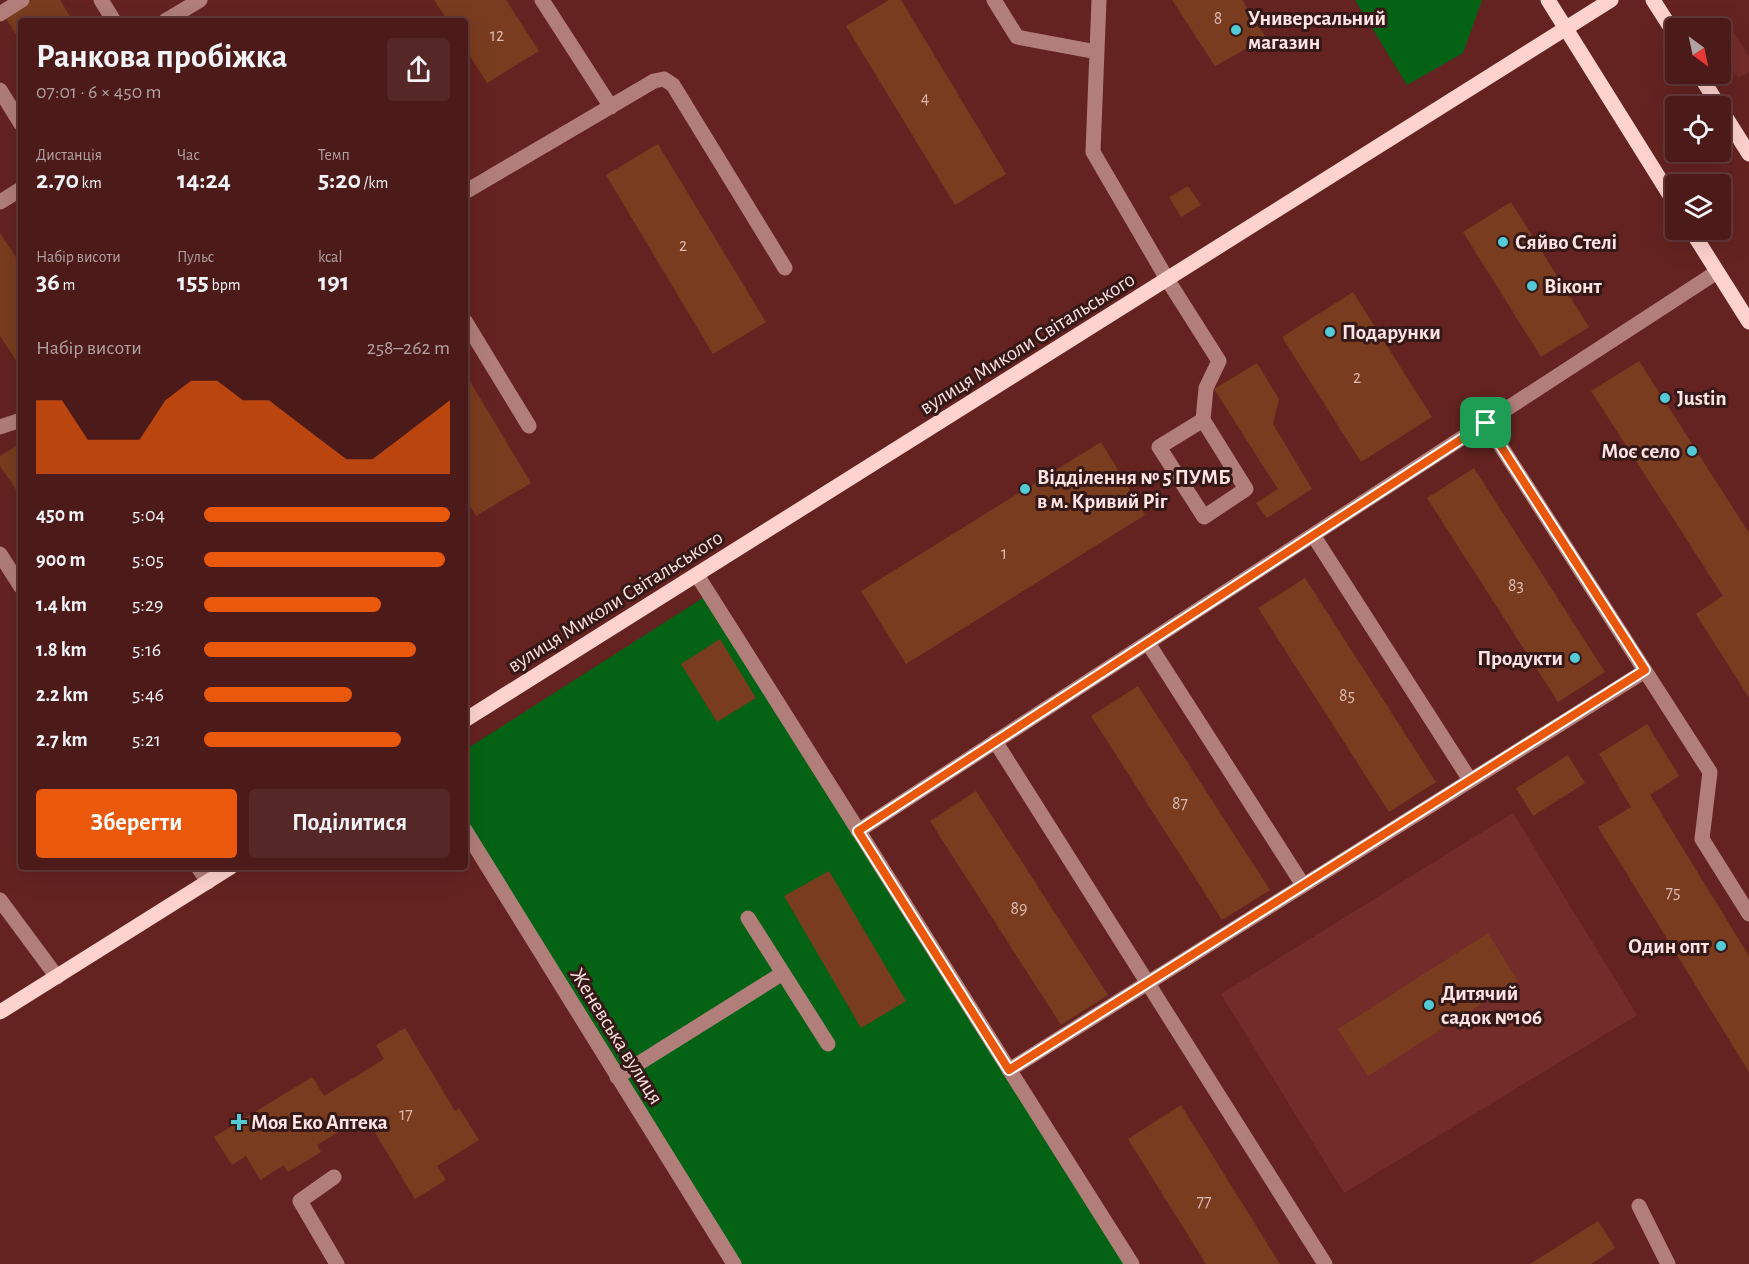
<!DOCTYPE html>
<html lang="uk">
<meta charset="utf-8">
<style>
:root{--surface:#4b1a19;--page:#552726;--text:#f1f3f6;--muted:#b2a1a2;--line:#623838;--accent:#ea580c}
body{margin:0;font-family:"Alegreya Sans",sans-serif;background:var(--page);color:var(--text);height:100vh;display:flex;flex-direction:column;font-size:22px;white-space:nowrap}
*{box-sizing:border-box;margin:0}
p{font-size:20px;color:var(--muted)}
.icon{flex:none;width:33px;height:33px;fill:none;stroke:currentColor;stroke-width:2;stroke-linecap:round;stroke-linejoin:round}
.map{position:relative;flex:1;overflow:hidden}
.sheet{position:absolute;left:18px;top:18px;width:450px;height:852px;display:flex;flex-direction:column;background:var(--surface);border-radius:6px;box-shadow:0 6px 24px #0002,0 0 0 2px var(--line)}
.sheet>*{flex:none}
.needle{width:39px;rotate:147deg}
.buttons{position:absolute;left:1665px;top:18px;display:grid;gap:12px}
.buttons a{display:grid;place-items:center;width:66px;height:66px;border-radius:6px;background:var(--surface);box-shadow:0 6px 24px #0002,0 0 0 2px var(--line);font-size:30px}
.pin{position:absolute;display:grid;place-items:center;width:51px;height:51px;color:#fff;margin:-26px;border-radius:12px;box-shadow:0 3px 9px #0006}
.round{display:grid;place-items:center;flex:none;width:63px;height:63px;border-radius:6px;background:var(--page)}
.head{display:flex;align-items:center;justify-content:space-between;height:102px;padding:0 18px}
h1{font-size:33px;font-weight:700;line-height:45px}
.figures{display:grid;grid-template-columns:repeat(3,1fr);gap:9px;height:102px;padding:6px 18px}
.figures div{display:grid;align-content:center}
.figures b{font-size:26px;font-weight:700}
.figures small{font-size:16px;font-weight:400}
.figures p{font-size:16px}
.chart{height:168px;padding:12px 18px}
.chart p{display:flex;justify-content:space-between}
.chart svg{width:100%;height:108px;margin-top:6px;fill:var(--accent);opacity:.7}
.cta{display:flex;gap:12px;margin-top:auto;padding:12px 18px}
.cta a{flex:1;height:69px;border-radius:6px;background:var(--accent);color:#fff;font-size:24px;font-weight:700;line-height:69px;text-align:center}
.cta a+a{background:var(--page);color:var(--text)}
ul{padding:0 18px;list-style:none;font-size:20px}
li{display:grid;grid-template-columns:96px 72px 1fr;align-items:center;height:45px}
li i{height:15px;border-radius:8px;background:var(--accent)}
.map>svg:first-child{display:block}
.built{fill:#742c2a}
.green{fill:#036214}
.building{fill:#793c1f}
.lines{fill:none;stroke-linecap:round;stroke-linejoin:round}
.minor{stroke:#b17e79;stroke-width:15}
.major{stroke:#fed2ce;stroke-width:15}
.route-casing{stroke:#fff;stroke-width:12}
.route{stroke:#ea580c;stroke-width:8}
.poi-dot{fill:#52cbd7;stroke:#361817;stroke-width:2}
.labels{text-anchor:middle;stroke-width:6;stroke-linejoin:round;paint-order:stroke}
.number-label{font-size:18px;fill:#ddbab1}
.poi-label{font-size:21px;font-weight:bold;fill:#fee4e2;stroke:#361817;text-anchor:start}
.street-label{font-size:21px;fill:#fee4e2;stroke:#361817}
</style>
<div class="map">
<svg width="1749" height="1264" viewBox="0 0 1749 1264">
<rect width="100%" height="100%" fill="#642321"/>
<path class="built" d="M1724,17L1749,56V72L1738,78L1721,51L1720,28H1706Z
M1513,813L1637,1015L1344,1193L1221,994Z"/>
<path class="green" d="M1355,0H1482L1463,53L1407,85Z
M709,594L1132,1264H734L465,830V750Z"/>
<path class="building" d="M32,0H60L73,21H21V42L5,17Z
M434,0H506L539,51L487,83L465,48V21H448Z
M889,0H901L1006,174L955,205L846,26Z
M1172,0H1242L1266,38L1215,66Z
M658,144L766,322L713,354L606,175Z
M1188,186L1201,205L1181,217L1169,197Z
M1511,202L1589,327L1541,357L1463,232Z
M0,233L21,265V368L0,336Z
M1353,292L1432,417L1361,462L1282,337Z
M1639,361L1749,533V698L1696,614L1723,596L1591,391Z
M1257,363L1279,399L1273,424L1312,489L1267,518L1256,503L1278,489L1214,389Z
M465,373L531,483L476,516L465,498Z
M1101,442L1145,515L906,664L861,591Z
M21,443V497L0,466V456Z
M1474,468L1605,672L1558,702L1427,498Z
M1305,578L1436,782L1389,812L1258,608Z
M720,639L756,698L717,722L681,664Z
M1138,686L1270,890L1222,920L1091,716Z
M1647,724L1679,776L1650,795L1749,956V1072L1598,827L1631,807L1599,754Z
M1568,755L1585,783L1533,816L1516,788Z
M976,791L1108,995L1061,1025L930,821Z
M829,871L906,1001L861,1028L784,896Z
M1488,933L1518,981L1368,1076L1338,1029Z
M405,1028L455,1111L459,1108L479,1140L437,1166L446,1180L415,1199L365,1116L317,1145L321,1152L288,1172L284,1165L260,1180L246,1156L232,1165L214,1137L312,1077L324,1096L384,1059L376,1045Z
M1181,1105L1280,1264H1206L1128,1139Z
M1598,1221L1615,1248L1591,1264H1530Z"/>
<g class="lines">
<path class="minor" d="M101,0L114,21
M542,0L611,107
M994,0L1017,37L1097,52
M1099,0L1093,152L1167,279L1219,361L1206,388L1203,420L1246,489L1204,517L1159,447L1203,420
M0,14L22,0
M165,21L200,0
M0,90L21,124
M465,192L654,81L664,79L673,85L785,268
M0,202L21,189
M465,321L529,426
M1486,423L1710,772L1702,839L1749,914
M0,427L21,420
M1313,535L1470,780
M0,554L21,587
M697,575L1132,1264
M1148,643L1303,885
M995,741L1325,1264
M465,830L734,1264
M858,831L1717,272
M198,867L208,882
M0,900L57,977
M748,918L828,1044
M1009,1070L1645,671
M617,1077L783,973
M334,1177L300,1201L337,1264
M1639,1206L1668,1264"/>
<path class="major" d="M1548,0L1676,205
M1653,0L1676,36
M1699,74L1719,106
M1720,108L1749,154
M1691,230L1749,322
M465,720L1611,0
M0,1012L231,867"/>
</g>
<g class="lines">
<defs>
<path id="route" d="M1486,423L1645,670L1009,1070L858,831Z"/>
</defs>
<use href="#route" class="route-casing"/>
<use href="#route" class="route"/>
</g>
<g class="poi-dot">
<circle cx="1236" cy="30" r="6"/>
<circle cx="1503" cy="242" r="6"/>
<circle cx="1532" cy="286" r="6"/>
<circle cx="1330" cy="332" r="6"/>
<circle cx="1665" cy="398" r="6"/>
<circle cx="1692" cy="451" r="6"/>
<circle cx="1025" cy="489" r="6"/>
<circle cx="1575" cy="658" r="6"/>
<circle cx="1721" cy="946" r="6"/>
<circle cx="1429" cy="1005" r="6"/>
<path d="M236 1113h6v6h6v6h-6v6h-6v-6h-6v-6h6z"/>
</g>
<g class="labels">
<g class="number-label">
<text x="1218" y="24">8</text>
<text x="497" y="41">12</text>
<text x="925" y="104">4</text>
<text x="683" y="251">2</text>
<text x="1357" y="383">2</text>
<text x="1004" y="559">1</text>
<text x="1516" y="591">83</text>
<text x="1347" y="701">85</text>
<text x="1180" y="809">87</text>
<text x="1673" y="898">75</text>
<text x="1019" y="914">89</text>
<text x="406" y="1120">17</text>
<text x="1204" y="1207">77</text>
</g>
<g class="poi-label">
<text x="1248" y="25">Универсальний<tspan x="1248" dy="24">магазин</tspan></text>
<text x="1515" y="249">Сяйво Стелі</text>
<text x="1544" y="293">Віконт</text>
<text x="1342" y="339">Подарунки</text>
<text x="1677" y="405">Justin</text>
<text x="1680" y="458" text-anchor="end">Моє село</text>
<text x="1037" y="484">Відділення № 5 ПУМБ<tspan x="1037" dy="24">в м. Кривий Ріг</tspan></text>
<text x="1563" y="665" text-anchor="end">Продукти</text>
<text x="1709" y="953" text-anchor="end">Один опт</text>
<text x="1441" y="1000">Дитячий<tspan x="1441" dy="24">садок №106</tspan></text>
<text x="251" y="1129">Моя Еко Аптека</text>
</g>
<g class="street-label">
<text transform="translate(1027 343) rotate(-32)" y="7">вулиця Миколи Світальського</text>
<text transform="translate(615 601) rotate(-32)" y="7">вулиця Миколи Світальського</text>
<text transform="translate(617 1036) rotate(58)" y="7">Женевська вулиця</text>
</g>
</g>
</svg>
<div class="buttons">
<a><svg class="needle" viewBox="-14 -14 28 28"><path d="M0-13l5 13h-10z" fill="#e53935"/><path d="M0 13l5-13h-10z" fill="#b2a1a2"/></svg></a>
<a><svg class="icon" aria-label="locate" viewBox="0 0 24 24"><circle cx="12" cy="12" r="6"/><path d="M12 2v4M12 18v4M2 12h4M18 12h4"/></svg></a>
<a><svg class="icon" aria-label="layers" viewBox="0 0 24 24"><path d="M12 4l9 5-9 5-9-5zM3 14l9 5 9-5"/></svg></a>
</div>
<div class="pin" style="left:1486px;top:423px;background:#1e9e55"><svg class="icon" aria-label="arrive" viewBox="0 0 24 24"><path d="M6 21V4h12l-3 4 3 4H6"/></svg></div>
<section class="sheet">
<div class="head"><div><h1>Ранкова пробіжка</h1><p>07:01 · 6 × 450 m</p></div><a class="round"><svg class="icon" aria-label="share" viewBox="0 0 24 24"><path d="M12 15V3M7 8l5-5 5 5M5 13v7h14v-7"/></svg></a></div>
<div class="figures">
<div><p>Дистанція</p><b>2.70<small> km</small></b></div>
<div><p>Час</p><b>14:24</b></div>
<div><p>Темп</p><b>5:20<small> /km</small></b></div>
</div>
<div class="figures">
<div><p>Набір висоти</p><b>36<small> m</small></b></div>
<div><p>Пульс</p><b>155<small> bpm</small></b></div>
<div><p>kcal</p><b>191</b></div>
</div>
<div class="chart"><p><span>Набір висоти</span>258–262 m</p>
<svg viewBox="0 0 160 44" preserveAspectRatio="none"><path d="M0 44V14L10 14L20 30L30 30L40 30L50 14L60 6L70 6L80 14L90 14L100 22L110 30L120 38L130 38L140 30L150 22L160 14V44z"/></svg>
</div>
<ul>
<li><b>450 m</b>5:04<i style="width:100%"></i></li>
<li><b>900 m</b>5:05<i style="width:98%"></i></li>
<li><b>1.4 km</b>5:29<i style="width:72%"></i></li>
<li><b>1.8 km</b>5:16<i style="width:86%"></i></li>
<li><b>2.2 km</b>5:46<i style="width:60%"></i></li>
<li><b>2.7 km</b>5:21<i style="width:80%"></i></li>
</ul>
<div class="cta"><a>Зберегти</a><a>Поділитися</a></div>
</section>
</div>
